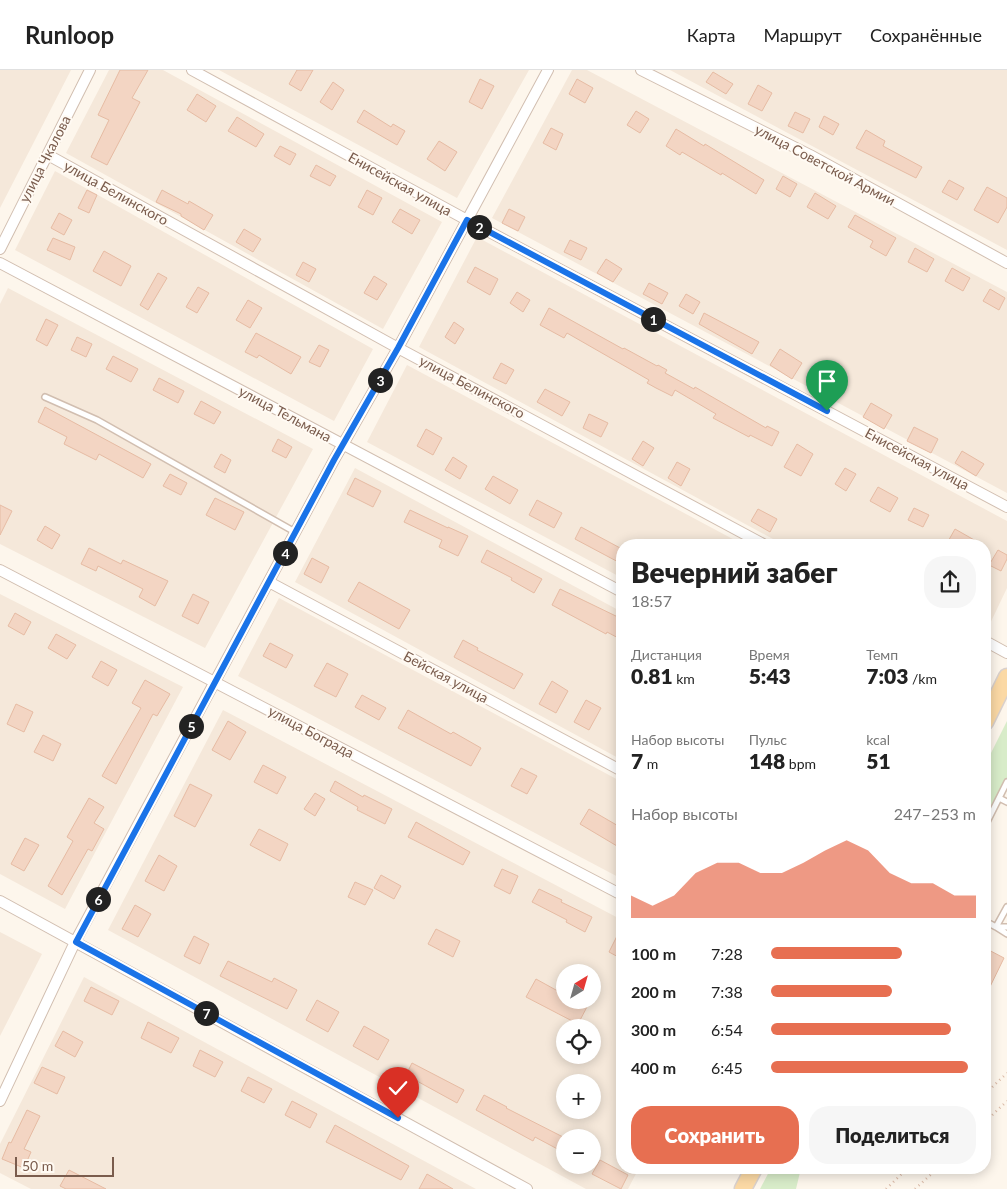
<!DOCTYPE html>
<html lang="ru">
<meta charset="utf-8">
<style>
:root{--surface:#fff;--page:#f6f6f6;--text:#222;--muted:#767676;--line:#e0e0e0;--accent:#e76f51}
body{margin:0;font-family:Lato,sans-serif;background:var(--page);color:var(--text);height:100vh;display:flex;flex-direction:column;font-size:19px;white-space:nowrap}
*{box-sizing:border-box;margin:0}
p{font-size:16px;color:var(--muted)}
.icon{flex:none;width:28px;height:28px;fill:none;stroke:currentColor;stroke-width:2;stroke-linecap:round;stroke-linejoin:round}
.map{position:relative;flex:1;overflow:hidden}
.side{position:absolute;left:616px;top:469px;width:375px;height:635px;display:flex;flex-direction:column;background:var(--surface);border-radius:20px;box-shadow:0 2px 12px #0003}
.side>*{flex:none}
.needle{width:32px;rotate:37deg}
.fabs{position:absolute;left:556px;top:894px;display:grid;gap:10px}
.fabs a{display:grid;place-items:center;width:45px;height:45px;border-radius:50%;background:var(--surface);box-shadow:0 2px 12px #0003;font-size:25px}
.scale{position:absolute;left:15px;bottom:12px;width:99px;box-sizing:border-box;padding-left:5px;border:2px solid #7a5c4d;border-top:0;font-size:14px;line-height:18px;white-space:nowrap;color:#7a5c4d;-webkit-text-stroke:4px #fffaf3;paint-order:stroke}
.pin{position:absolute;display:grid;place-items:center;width:42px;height:42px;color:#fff;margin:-51px -21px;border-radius:50% 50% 50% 0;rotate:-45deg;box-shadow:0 0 5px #0007}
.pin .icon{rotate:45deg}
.km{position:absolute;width:25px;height:25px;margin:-12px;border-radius:50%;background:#222;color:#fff;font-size:14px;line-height:25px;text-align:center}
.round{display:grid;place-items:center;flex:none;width:52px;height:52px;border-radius:20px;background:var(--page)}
.summary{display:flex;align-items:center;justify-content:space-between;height:85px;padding:0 15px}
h1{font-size:28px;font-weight:800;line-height:38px}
.metrics{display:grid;grid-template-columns:repeat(3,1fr);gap:8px;height:85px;padding:5px 15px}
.metrics div{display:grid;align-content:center}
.metrics b{font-size:21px;font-weight:800}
.metrics small{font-size:14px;font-weight:400}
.metrics p{font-size:14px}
.chart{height:140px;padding:10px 15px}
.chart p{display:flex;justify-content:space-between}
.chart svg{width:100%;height:90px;margin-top:5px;fill:var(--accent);opacity:.7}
.primary-button{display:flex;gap:10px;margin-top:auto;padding:10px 15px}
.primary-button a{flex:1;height:58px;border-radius:20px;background:var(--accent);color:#fff;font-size:20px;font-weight:800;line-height:58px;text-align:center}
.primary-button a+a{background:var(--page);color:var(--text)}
ul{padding:0 15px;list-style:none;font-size:16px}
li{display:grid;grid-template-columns:80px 60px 1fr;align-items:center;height:38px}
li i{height:12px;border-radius:6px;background:var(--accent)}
header{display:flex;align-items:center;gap:30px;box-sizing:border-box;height:70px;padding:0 25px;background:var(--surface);border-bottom:1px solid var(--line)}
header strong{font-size:24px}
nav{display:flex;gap:28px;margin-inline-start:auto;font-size:18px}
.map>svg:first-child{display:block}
.residential{fill:#f5e8da;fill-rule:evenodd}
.green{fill:#d8ecc9}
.building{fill:#f3d5c3;stroke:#e6bba3}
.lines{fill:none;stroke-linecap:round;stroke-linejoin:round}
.service-casing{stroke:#d1beb0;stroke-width:8}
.minor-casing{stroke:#d1beb0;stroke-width:12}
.primary-casing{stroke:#dad1cd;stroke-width:19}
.path{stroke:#d9b8a5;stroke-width:2.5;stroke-dasharray:1 4;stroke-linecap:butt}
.service{stroke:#fff;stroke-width:5}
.minor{stroke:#fff;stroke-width:10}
.primary{stroke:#fbd9a5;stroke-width:16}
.route-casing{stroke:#fff;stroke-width:10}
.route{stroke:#1a73e8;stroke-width:6}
.labels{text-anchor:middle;stroke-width:4;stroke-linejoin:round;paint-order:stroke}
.street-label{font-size:14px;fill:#7a5c4d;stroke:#fffaf3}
</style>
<header>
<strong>Runloop</strong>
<nav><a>Карта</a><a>Маршрут</a><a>Сохранённые</a></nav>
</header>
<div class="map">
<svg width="1007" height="1119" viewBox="0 0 1007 1119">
<rect width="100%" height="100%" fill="#fdf6ec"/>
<path class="residential" d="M0,0H71L0,138Z
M109,0H163L442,152L383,259L66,83Z
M219,0H529L457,128Z
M572,0H587L1007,222V423L492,148Z
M670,0H1007V180Z
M55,101L373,279L334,351L15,180Z
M477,167L1007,451V518L987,560L985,559V475H784L419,277Z
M8,218L313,379L205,578L0,474V234Z
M407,295L744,475H622V508L367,372Z
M355,398L622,542V690L295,512Z
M0,524L183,617L65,839L0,804Z
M279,528L622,712V809L238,606Z
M223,640L622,850V1098H639L628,1119H586L108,860ZM565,902H592V930H565ZM565,958H592V985H565ZM565,1012H592V1040H565ZM565,1068H592V1095H565Z
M0,862L42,884L0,966Z
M84,907L476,1119H31L0,1103V1074Z"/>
<path class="green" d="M1007,651V718L1002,716L985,750V690L990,685Z
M771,1098H801L796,1119H760Z"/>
<path class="building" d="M120,0H148L132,28L140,32L107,95L91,87L109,50L98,45Z
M297,0H313L301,21L289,14Z
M713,2L733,14L726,24L706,12Z
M480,9L494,16L482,39L469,32Z
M577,9L593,18L585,33L569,24Z
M333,12L344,20L332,40L320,32Z
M758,15L772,23L762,41L748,34Z
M197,24L216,36L206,52L187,40Z
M364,40L391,57L393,54L405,61L397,75L357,52Z
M636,41L649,49L640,63L627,55Z
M795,42L810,49L803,63L788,56Z
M824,46L839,54L833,65L819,57Z
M237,47L264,64L256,77L228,61Z
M551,58L563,64L556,80L543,73Z
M676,59L704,76L705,74L764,110L756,124L722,103L721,105L682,82L680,85L666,76Z
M866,60L885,71L883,76L922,97L916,108L856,78Z
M439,71L457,82L445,101L427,89Z
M280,76L296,84L290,95L274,86Z
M316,95L336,106L330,116L310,106Z
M783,106L797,114L790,127L776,119Z
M949,110L964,118L957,130L942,122Z
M987,117L1007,128V137L998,153L974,140Z
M87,120L97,125L89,143L78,138Z
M162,120L188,134L189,131L213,145L204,160L181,146V144L156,132Z
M367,120L382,128L373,145L358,137Z
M815,123L836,136L828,149L807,137Z
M400,139L420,150L412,164L392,152Z
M509,139L525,147L518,161L502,153Z
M59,143L72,150L64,165L51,158Z
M855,145L896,168L886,186L870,177L873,171L848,157Z
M244,159L261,169L253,182L236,172Z
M53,168L75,177L70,190L47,180Z
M570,170L587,178L581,190L564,182Z
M915,178L934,189L927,202L908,192Z
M104,181L131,196L121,216L93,201Z
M606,189L622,199L613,212L597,203Z
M303,192L316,199L309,212L296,205Z
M475,197L498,209L490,225L467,212Z
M952,198L970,208L963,221L945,211Z
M158,203L167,208L148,240L140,235Z
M374,206L387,214L377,230L364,223Z
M649,213L668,223L662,234L643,224Z
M198,217L209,223L197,243L186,237Z
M990,219L1005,228L999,240L983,231Z
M517,222L530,230L523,242L510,233Z
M686,224L700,232L693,244L679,236Z
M248,230L262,238L250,258L236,250Z
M549,238L623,279L624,278L657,296L658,295L667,300L665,303L694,319L695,317L766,358L767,356L779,362L772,376L750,365L749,367L713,348L716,344L675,320L672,326L656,318L647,313L649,310L567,263L564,268L540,255Z
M704,243L759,272L752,284L699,254Z
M46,249L58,255L47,276L36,270Z
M454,252L464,259L455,274L445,267Z
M256,263L301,287L291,304L259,285L257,288L245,282Z
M77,267L92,274L86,287L71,280Z
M319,275L329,280L320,297L309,292Z
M780,279L802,293L792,309L770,295Z
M113,286L138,299L131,312L106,299Z
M501,293L514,300L506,314L493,308Z
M823,305L844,318L835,332L814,319Z
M159,308L184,321L178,333L153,320Z
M545,319L570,332L562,346L537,332Z
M201,331L221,342L214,354L194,344Z
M871,333L892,345L884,359L863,347Z
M45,337L151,394L143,408L99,384L96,390L64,374L67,367L38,352Z
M589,344L608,353L601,367L583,358Z
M914,357L938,369L931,383L907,371Z
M426,359L442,368L433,385L417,376Z
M278,369L292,377L286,388L272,381Z
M643,371L654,378L643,396L632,389Z
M797,374L813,384L801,406L784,397Z
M962,381L984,394L976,406L955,393Z
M221,384L231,390L225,403L214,397Z
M453,387L467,396L460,409L445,400Z
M677,392L690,399L681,416L668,408Z
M845,398L856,404L846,421L835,414Z
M170,404L187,413L181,425L163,416Z
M493,406L518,420L510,434L485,419Z
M355,408L381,421L373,437L347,424Z
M878,417L898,428L890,442L870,431Z
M215,428L244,442L235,460L206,445Z
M537,430L562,443L554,458L529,445Z
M0,435L12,441L0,465Z
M914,438L929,445L923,457L908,450Z
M758,439L777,449L770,462L751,451Z
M410,440L448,458V457L468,466L458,486L439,477L442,470L404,452Z
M45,456L60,465L52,479L37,470Z
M581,457L622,479V494L575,469Z
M955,459L983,475H946Z
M89,478L121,494L123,490L168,511L155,536L139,527L143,519L98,496L96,501L81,494Z
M487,480L542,509L534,523L511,510L512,508L481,492Z
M998,480L1007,485V489L1001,501L989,495Z
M312,488L329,497L321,513L304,504Z
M359,512L410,540L399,559L348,531Z
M560,519L622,549V570L607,562L606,564L552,535Z
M193,524L209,532L198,554L182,546Z
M15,543L31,552L24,565L8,556Z
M56,564L76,575L67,589L48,578Z
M463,570L478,578L477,580L523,604L514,619L454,587Z
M270,573L293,585L286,598L263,586Z
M101,591L117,600L108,616L92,607Z
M327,593L348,604L336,627L314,616Z
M145,610L170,624L157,646L153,644L116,714L102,706L141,638L132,633Z
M552,611L568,621L556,643L539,634Z
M362,625L386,638L379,650L355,637Z
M586,630L601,638L589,660L574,652Z
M16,634L33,642L24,662L7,654Z
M408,640L451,664L453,662L481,678L471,696L398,658Z
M228,651L246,662L230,690L212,680Z
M43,665L61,674L53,691L34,682Z
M263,695L286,707L277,724L254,712Z
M521,698L537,706L527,724L511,716Z
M335,711L363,727L364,725L392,739L385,754L357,740L358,737L330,721Z
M190,714L212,725L195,757L174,746Z
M315,723L325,729L315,746L304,739Z
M89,728L104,737L94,753L104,759L92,781L88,779L62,825L48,816L73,771L67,767Z
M589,739L620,757L622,751V779L580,754Z
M416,752L470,782L463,795L408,767Z
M259,759L288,774L280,791L250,775Z
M25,768L39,775L24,801L11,794Z
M159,785L177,796L164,821L145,811Z
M502,799L518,806L510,824L494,816Z
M381,805L401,816L394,829L374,818Z
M355,812L373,820L365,835L348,827Z
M539,819L562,830L561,832L592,847L585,862L566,852L567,850L532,832Z
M135,835L151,844L138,867L122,859Z
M622,856V889L609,882Z
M436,859L460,871L453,887L428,874Z
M194,866L209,874L200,894L184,886Z
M985,878L1004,888L985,927Z
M228,891L272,912L274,908L297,920L287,939L220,906Z
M536,909L565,925V930H582L589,933L578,954L526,927Z
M91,917L119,931L112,945L84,931Z
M317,930L339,942L328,962L306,950Z
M148,952L179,968L171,983L141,968Z
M364,956L389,970L378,990L353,976Z
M63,961L83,972L75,987L55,976Z
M200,980L223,992L215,1007L193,996Z
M412,993L464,1020L457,1033L406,1005Z
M42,997L65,1007L57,1024L34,1013Z
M248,1007L272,1019L264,1033L241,1021Z
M484,1025L507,1037L506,1038L565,1068V1083L535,1067L533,1071L476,1040Z
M292,1031L317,1044L310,1058L285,1045Z
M27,1040L40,1046L24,1079L31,1082L24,1098L2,1089L9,1072L11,1073Z
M335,1055L409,1096L401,1110L326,1072Z
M600,1090L628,1105L621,1119L592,1104Z
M69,1100L106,1119H66L60,1116Z
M427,1104L453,1119H419Z"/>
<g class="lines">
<defs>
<path id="service" d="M45,327L97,350L295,462
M999,728L1007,732
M985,756L1007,712
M1007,837L996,857L1007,864
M985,851L996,857H1007"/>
<path id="minor" d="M192,0L467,150L1007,437
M641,0L810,85L1007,193
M48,85L398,278L765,475
M0,179L90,0
M0,193L622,522
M0,500L622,825
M269,512L622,701
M985,571L1007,583
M0,831L527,1119
M0,1031L75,872L334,390L398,278L548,0"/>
<path id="primary" d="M985,652L1007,607
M743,1119L754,1098"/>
</defs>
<use href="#service" class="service-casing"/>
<use href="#minor" class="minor-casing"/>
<use href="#primary" class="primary-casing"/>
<path class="path" d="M985,1024L1007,1003
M985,1052L1007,1031
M886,1119L908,1098
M915,1119L938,1098"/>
<use href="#service" class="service"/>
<use href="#minor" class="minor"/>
<use href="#primary" class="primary"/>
</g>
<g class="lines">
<defs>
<path id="route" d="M398,1048L76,872L334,390L398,278L467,150L827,341"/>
</defs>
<use href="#route" class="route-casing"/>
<use href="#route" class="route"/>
</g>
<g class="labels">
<g class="street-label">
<text transform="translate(45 89) rotate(-63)" y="5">улица Чкалова</text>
<text transform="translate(825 95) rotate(28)" y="5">улица Советской Армии</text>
<text transform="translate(400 114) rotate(29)" y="5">Енисейская улица</text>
<text transform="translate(116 123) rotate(29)" y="5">улица Белинского</text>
<text transform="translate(472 317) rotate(28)" y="5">улица Белинского</text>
<text transform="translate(285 344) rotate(28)" y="5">улица Тельмана</text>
<text transform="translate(917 389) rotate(28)" y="5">Енисейская улица</text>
<text transform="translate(446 607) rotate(28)" y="5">Бейская улица</text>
<text transform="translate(311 662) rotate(28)" y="5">улица Бограда</text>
</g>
</g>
</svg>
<div class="fabs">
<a><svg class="needle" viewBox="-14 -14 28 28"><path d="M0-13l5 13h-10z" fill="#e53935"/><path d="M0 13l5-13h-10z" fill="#767676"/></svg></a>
<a><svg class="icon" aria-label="locate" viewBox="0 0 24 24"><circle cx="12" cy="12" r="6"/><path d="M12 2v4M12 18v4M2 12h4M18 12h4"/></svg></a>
<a>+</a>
<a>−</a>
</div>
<div class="scale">50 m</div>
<div class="pin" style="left:827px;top:341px;background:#1e9e55"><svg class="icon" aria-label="arrive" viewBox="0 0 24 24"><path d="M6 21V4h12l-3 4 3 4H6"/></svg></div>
<div class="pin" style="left:398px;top:1048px;background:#d93025"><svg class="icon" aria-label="check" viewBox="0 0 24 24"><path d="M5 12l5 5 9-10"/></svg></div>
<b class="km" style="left:653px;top:249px">1</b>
<b class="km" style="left:479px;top:157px">2</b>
<b class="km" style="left:380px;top:310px">3</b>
<b class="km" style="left:285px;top:483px">4</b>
<b class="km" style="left:191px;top:656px">5</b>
<b class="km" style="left:98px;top:829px">6</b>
<b class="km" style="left:206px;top:943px">7</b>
<section class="side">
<div class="summary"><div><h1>Вечерний забег</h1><p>18:57</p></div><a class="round"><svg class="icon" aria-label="share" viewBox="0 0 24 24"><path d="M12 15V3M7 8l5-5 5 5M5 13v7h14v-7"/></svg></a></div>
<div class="metrics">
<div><p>Дистанция</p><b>0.81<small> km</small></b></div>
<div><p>Время</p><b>5:43</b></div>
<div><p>Темп</p><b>7:03<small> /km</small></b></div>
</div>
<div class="metrics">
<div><p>Набор высоты</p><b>7<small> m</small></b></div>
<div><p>Пульс</p><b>148<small> bpm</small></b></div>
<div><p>kcal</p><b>51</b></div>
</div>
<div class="chart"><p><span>Набор высоты</span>247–253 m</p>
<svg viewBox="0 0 160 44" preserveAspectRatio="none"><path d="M0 44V33L10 38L20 33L30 22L40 17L50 17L60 22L70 22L80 17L90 11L100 6L110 11L120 22L130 27L140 27L150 33L160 33V44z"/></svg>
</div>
<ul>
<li><b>100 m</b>7:28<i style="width:64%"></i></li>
<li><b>200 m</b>7:38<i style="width:59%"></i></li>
<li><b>300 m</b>6:54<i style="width:88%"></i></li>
<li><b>400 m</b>6:45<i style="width:96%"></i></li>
</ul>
<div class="primary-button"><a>Сохранить</a><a>Поделиться</a></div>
</section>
</div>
